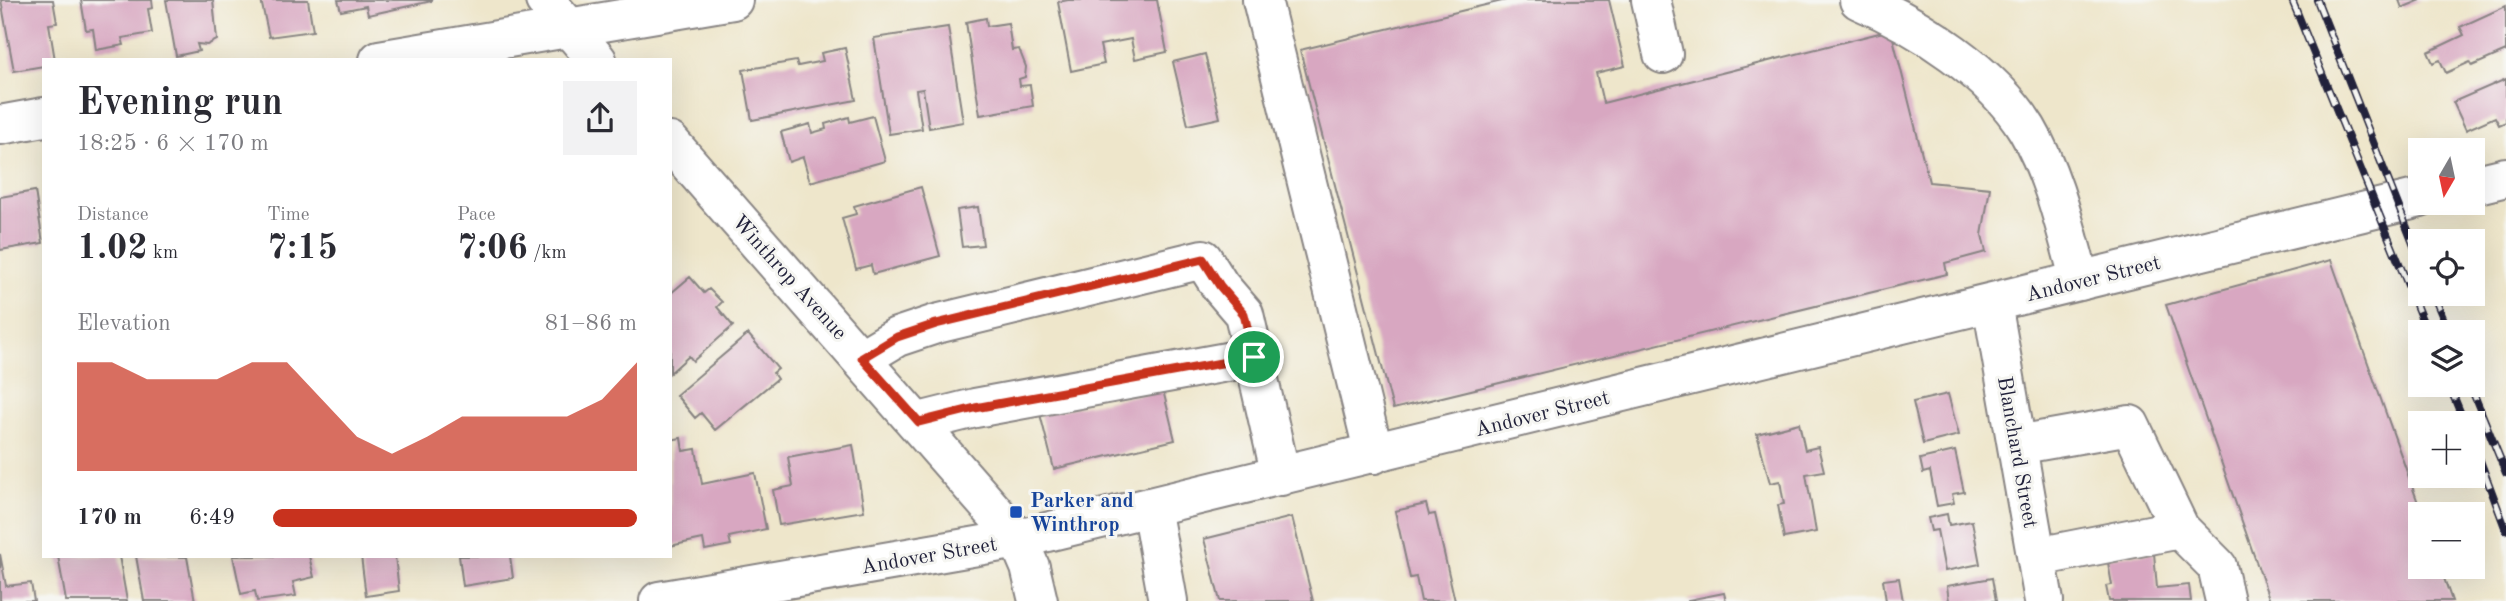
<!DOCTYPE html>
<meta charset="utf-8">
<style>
:root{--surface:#fff;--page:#f2f2f3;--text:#2b2b33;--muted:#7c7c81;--accent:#c8321e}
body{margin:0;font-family:"Old Standard TT",serif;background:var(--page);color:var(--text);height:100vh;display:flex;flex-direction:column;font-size:26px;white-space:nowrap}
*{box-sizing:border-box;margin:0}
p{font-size:23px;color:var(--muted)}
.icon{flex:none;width:38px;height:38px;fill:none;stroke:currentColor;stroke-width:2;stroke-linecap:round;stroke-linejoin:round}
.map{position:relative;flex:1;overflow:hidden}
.drawer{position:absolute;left:42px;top:58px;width:630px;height:500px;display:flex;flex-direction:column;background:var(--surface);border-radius:0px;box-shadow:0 7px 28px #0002}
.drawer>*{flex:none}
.needle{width:46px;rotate:189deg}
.buttons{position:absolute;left:2408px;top:138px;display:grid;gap:14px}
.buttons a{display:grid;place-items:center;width:77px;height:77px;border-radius:0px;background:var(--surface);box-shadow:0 7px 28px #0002;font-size:35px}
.pin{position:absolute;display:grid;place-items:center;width:60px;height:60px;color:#fff;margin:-30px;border:4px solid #fff;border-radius:50%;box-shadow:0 2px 7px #0007}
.round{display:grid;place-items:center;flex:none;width:74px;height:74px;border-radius:0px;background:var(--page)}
.summary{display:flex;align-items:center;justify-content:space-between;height:119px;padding:0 35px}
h1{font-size:38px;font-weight:700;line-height:52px}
.figures{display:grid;grid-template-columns:repeat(3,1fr);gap:10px;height:119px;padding:7px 35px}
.figures div{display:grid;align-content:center}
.figures b{font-size:35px;font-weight:700}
.figures small{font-size:19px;font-weight:400}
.figures p{font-size:19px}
.chart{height:196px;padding:14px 35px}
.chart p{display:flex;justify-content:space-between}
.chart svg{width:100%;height:126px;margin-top:7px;fill:var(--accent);opacity:.7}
ul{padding:0 35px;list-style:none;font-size:23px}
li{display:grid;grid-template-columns:112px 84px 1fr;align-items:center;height:52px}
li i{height:18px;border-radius:9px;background:var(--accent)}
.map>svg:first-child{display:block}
.building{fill:#d8a7c1}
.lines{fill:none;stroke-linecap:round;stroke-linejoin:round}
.minor-casing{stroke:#888483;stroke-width:42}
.major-casing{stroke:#888483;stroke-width:42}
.minor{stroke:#fff;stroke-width:38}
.major{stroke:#fff;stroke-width:38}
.rail-casing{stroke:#22223b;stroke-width:8}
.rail{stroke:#f6f6f2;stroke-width:5;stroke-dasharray:16;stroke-linecap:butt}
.route-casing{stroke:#fff;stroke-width:14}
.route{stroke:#c8321e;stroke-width:9}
.transit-dot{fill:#1a4fb4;stroke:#f6f6f2;stroke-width:2.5}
.labels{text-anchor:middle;stroke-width:6;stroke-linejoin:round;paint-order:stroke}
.street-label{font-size:21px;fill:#22223b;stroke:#f6f6f2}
.transit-label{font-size:21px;font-weight:bold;fill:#164399;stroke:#f6f6f2;text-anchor:start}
</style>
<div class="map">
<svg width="2506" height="601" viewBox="0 0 2506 601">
<rect width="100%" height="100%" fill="#f6f6f2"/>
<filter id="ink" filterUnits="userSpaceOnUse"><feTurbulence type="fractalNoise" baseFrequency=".0143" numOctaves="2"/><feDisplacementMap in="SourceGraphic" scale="14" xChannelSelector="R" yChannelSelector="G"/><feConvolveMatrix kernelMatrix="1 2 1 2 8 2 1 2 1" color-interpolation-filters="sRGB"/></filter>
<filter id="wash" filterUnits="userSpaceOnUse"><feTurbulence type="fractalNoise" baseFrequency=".00686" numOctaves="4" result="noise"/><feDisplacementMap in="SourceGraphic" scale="28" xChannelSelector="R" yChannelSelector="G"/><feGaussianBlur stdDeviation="1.57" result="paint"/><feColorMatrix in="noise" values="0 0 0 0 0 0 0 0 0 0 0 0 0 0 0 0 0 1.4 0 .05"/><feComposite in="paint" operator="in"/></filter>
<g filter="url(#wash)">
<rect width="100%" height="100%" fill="#eee6cb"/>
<g id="blocks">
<path class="building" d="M1,0H53L57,23L49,24L55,60H44V66L14,71Z
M81,0H152L153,8L148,9L152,33L122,38L124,45L96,50L93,29L86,30Z
M166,0H213L217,40L207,45L197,44L199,51L176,56Z
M261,0H308L313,31L269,37Z
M338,0H432V1L368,15L366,6L341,11Z
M1068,0H1157L1167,52L1135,59L1131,39L1100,45L1104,64L1071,71L1058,2Z
M1506,0H1609L1625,66L1596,73L1603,103L1891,30L1929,182L1990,188L1982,235L1986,252L1945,263L1947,274L1393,409L1300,50Z
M2399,0H2421L2402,8Z
M2506,6V51L2472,66L2470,62L2446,73L2440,60L2433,63L2428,52L2464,35L2460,27Z
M986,18L987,26L1008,23L1012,50L1019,49L1026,67L1025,77L1019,79L1020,86L1030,85L1033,106L980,115L966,22Z
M948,27L963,122L929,128L923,89L916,90L922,129L889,134L874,38Z
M845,48L856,100L752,120L743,70L796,61L798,66L823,61L821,53Z
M1205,54L1220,118L1188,125L1173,62Z
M2506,79V122L2499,125L2495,117L2466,130L2453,102Z
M873,116L885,161L810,182L803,157L789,162L781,132L810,124L812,133L826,129L825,124L849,117L850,122Z
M921,187L940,256L873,274L871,265L856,269L842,218L856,214L854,206Z
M35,191L43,243L0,250V197Z
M978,207L983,245L962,247L957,210Z
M2331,260L2422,514L2420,567H2440L2452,601H2270L2166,305Z
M690,277L704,293L709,289L722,302L717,307L733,326L693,361L689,356L670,373V294Z
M748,334L778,369L773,373L777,379L715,430L701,413L695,418L676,395Z
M1163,390L1175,440L1054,469L1040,414Z
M1948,394L1959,435L1923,444L1913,402Z
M1799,423L1805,450L1818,447L1824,471L1806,474L1816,532L1784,538L1778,505L1784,504L1780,481L1770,483L1757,434Z
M681,438L683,451L696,449L702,484L755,473L766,529L729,537L731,545L705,550L703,539L670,546V440Z
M853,445L864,511L779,525L773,490L793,486L788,457Z
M1955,451L1964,492L1952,494L1954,503L1937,506L1930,471L1923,473L1920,459Z
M1426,504L1429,515L1435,514L1455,601H1421L1416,577L1410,578L1395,511Z
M1947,514L1949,525L1972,521L1980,564L1945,571L1937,530L1931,531L1928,518Z
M1292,517L1313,601H1220L1204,539Z
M2154,553L2157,588L2189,585L2191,601H2109L2106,586L2112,585L2107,557Z
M0,554L6,586L31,583L34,601H0Z
M58,556H119L127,601H66Z
M136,556L187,557L195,601H144Z
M233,556H309L314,577L293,582L296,596L257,601L255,591L241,594Z
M361,556H395L399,591L366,596Z
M459,556H510L513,578L463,586Z
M1899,578L1903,601H1886L1883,580Z
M1992,578L1996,601H1949L1947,586Z
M1724,593L1726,601H1688V600Z"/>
</g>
</g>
<g filter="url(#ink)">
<use href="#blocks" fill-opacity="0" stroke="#888483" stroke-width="2"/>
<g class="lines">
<defs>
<path id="minor" d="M1262,0L1374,454
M1651,0L1663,54
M1859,0C1918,25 1993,73 2027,129C2054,175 2066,231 2080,281
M379,60L733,0
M0,125L44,117
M1992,303L2044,601
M862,358L897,337L936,324L1203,259L1220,286L1244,314L1281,476
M919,422L975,408L1254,357
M2017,445L2130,425L2180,529L2217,566L2225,601
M1151,507L1168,601
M2037,557L2180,529
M659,601L1018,539"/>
<path id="major" d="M545,0L597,60
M670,142L1018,539L1030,567L1038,601
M2473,185L2506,177
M1018,539L2420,198"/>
</defs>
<use href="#minor" class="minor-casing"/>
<use href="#major" class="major-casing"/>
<use href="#minor" class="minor"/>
<use href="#major" class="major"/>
<defs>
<path id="rail" d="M2292,0L2427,332
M2317,0L2420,261
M2433,294L2449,332
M2449,385L2465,424
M2470,385L2506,473
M2473,442L2506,530"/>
</defs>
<use href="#rail" class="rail-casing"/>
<use href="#rail" class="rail"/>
</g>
</g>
<g class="lines" filter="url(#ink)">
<defs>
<path id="route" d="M1203,259L1220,286L1244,314L1254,357L975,408L919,422L862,358L897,337L936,324Z"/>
</defs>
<use href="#route" class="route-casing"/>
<use href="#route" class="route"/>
</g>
<rect class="transit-dot" x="1009" y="505" width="14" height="14" rx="3.5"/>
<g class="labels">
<g class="street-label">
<text transform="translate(790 277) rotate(48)" y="7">Winthrop Avenue</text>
<text transform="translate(2093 278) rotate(-14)" y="7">Andover Street</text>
<text transform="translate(1542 413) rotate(-14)" y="7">Andover Street</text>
<text transform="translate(2018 452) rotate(80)" y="7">Blanchard Street</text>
<text transform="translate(929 555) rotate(-10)" y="7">Andover Street</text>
</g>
<g class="transit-label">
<text x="1030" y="507">Parker and<tspan x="1030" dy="24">Winthrop</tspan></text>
</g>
</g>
</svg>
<div class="buttons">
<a><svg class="needle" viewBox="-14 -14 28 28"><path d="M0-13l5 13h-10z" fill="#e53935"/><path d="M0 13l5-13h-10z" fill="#7c7c81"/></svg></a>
<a><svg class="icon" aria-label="locate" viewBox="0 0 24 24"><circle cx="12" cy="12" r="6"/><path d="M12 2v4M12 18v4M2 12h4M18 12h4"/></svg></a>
<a><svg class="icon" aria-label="layers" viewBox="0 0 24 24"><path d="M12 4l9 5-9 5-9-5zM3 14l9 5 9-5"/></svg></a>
<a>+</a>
<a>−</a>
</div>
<div class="pin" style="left:1254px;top:357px;background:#1e9e55"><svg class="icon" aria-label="arrive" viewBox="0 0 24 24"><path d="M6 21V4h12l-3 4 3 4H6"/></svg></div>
<section class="drawer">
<div class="summary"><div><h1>Evening run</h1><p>18:25 · 6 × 170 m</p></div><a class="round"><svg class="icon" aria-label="share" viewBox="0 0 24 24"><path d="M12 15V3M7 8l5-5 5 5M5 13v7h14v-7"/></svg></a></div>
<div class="figures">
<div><p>Distance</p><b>1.02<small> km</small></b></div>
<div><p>Time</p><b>7:15</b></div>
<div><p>Pace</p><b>7:06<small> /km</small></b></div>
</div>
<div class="chart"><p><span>Elevation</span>81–86 m</p>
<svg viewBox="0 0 160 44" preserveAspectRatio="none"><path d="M0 44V6L10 6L20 12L30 12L40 12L50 6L60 6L70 19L80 32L90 38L100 32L110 25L120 25L130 25L140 25L150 19L160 6V44z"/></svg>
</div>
<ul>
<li><b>170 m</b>6:49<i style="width:100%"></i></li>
</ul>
</section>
</div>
